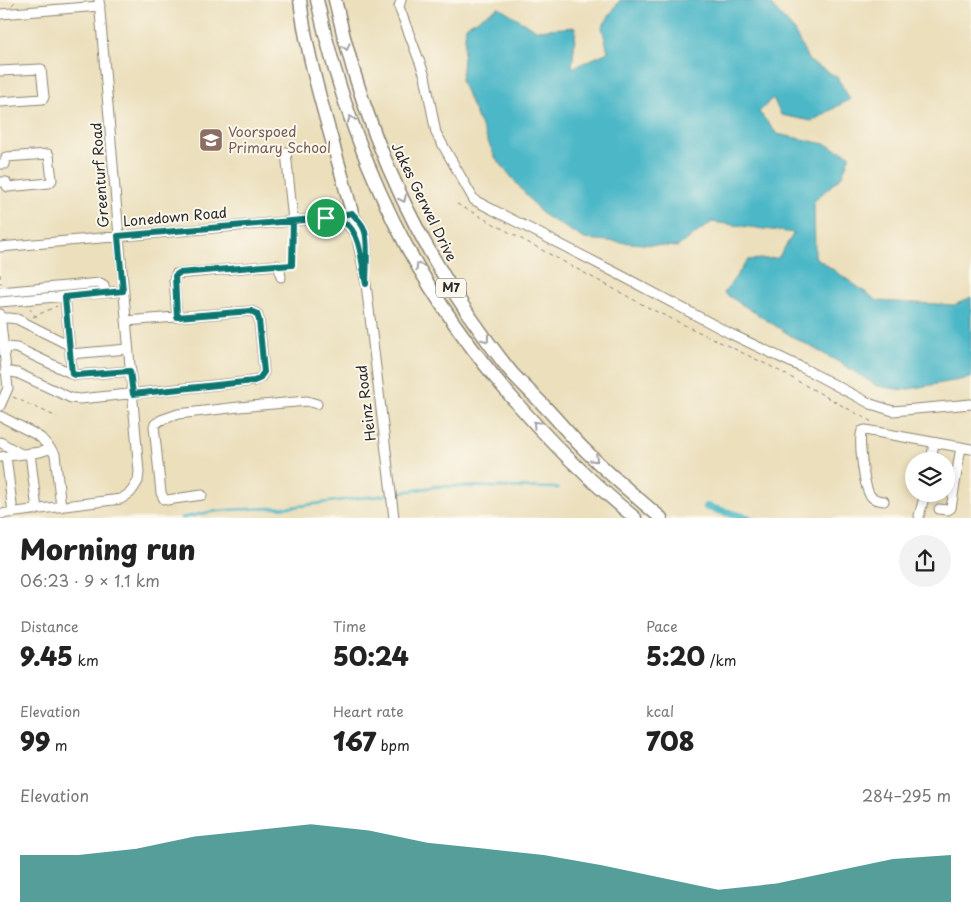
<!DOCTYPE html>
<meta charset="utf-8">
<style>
:root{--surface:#fff;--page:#f2f2f2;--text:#222;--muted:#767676;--accent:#0f766e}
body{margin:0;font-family:"Playpen Sans",sans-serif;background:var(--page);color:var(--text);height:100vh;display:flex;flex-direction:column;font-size:19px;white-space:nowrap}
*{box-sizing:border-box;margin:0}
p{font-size:16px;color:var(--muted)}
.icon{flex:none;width:28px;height:28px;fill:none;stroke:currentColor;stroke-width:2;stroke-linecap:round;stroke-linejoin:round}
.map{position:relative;height:518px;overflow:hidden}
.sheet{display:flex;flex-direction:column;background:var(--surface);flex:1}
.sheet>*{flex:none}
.controls{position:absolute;left:905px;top:452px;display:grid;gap:10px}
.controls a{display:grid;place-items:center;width:50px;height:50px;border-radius:50%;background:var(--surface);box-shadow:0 2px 8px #0003;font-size:25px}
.pin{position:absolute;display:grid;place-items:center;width:42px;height:42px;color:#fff;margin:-21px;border:2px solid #fff;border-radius:50%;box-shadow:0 1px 5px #0007}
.round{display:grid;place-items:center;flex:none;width:52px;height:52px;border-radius:26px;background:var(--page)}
.head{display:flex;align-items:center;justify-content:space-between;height:85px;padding:0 20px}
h1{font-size:28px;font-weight:800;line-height:38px}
.stats{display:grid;grid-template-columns:repeat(3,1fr);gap:8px;height:85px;padding:5px 20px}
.stats div{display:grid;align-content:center}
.stats b{font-size:25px;font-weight:800}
.stats small{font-size:14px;font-weight:400}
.stats p{font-size:14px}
.chart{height:140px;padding:10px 20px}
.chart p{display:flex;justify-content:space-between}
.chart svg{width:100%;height:90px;margin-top:5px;fill:var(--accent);opacity:.7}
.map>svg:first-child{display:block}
.water{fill:#4bb7c7;stroke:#3b7179}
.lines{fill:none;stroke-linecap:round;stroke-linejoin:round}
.stream{stroke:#4bb7c7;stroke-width:2.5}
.canal{stroke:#4bb7c7;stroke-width:8}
.minor-casing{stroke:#8b8574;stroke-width:11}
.highway-casing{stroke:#8b8574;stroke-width:15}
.path{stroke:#8b8574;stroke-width:1;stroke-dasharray:4 4;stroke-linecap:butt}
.minor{stroke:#fff;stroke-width:9}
.highway{stroke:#fff;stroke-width:12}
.oneway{stroke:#a0a0a0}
.route-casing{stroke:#fff;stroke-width:10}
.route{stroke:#0f766e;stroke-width:6}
.labels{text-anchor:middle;stroke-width:4;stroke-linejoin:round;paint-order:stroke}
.shield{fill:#fbf7ec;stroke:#696865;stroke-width:1}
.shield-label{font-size:12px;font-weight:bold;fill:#2b2b2b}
.education-label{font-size:14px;fill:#785e54;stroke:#fbf7ec;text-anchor:start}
.street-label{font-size:14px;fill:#2b2b2b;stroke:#fbf7ec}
</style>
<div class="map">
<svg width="971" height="518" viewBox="0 0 971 518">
<rect width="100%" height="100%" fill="#fbf7ec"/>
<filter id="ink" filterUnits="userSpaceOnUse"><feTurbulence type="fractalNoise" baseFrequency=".02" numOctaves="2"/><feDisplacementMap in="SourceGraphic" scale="10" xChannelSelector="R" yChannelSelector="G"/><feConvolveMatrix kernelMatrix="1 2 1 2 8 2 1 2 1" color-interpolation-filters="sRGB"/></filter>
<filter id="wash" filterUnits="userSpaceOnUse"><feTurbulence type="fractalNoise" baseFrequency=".0096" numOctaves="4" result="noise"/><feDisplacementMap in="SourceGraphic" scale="20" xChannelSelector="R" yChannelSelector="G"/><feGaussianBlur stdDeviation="1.12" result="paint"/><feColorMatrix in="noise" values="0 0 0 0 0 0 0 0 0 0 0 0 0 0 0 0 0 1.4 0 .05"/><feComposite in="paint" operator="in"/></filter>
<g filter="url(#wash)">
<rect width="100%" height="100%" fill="#ebdfbc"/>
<path class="water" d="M620,0H734L768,2L793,29L809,61L837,77L850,99L812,121L781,115L773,98L759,112L777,134L825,144L850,155L842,176L814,201L815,257L878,301L955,305L971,297V378L903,390L877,386L837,361L793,337L724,293L748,260L778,258L794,233L712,222L677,247L585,239L542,214L495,157L461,81L466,26L499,7L536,30L576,27L572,68L608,52L602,27Z"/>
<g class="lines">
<path class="stream" d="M182,518L210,512L228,510L292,507L358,498L379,496L439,486L558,488"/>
<path class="canal" d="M707,507L748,518"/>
</g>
</g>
<g filter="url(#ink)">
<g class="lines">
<defs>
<path id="minor" d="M401,0L399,7L425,76L436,133L474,200L622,276L731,334L803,368L871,404L893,411L971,404
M0,14L100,6
M0,71L41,69L44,97L43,99L0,102
M286,152L293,221
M0,164H5L6,157L48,154L49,155L52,180L49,183L8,187L7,186L6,182H0
M352,213L366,284L394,518
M353,214C369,232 366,241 366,264
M331,219C344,221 347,223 355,234
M0,247L326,218L352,213
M0,292L100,283L104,285L105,292
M65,297L72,374
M0,302L123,291
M0,314L8,388L0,406
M177,317L174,279L176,274L277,265L279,267L281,277
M0,318H9L17,319L69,345
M3,347L17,348L75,375L131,371
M70,354L128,349
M5,371L17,373L71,398L80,399L254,381L261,377L264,372L259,320L257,314L251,311L126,321
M0,416L33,433L41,438L55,454L61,507
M0,442L21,454
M30,453L37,510
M6,456L13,513
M0,457L40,452L49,449
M931,461L934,443
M202,495L167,500L164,499L161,493L154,426L155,424L161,420L178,414L239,407L307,401L317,404
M884,501C878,500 873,500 870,495C864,487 858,439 862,431L865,430L971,449
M939,509L948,510L951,508L961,447
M0,514L121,499L130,493L133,489L138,481L139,472L99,0
M919,516L925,494"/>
<path id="highway" d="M300,0C309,73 334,142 352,213
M317,0C336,87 367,173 409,251C465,352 546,445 635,518
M335,0C360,112 404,220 469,315C483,335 497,355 512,373C524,386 537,398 549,411C562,425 574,440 588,453C611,476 636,497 661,518"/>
</defs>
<use href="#minor" class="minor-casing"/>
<use href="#highway" class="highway-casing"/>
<path class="path" d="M12,5L17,0
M457,204L649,308L772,367L872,422
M287,265H292V229
M0,274L1,284
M29,308L39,320
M33,317L57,306
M13,397L57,417"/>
<use href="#minor" class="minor"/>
<use href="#highway" class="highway"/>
</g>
<defs><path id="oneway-chevron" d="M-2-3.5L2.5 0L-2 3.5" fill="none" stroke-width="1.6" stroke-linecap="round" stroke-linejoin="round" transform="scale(1.25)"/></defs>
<g class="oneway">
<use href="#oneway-chevron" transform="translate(346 47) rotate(74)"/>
<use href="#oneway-chevron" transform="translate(351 119) rotate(-110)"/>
<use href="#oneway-chevron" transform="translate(403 199) rotate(64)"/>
<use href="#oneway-chevron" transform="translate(419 266) rotate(-121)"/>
<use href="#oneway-chevron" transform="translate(486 339) rotate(53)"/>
<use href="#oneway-chevron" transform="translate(536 424) rotate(-133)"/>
<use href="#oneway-chevron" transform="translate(595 459) rotate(43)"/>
</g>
</g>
<g class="lines" filter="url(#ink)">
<defs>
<path id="route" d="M326,218L118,236L123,291L65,297L72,374L77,375L130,371L133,394L254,381L259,379L264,372L259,320L257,314L251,311L177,317L175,276L179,273L276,265L279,266L292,265L293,221L326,218L352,213C356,218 362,223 364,229C369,239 366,272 366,284C362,267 361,232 345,223C340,219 332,219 326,218"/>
</defs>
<use href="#route" class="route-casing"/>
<use href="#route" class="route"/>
</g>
<defs>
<symbol id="school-square" viewBox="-11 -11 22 22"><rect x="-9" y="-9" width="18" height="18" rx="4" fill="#8d6e63" stroke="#fbf7ec"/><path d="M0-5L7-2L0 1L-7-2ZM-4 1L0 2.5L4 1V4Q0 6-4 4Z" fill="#fff"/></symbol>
</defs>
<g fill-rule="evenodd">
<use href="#school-square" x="197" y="126" width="28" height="28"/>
</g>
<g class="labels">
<rect class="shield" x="436" y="278.5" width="30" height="19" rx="4"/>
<g class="shield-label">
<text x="451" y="292">M7</text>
</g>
<g class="education-label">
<text x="228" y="137">Voorspoed<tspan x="228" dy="16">Primary School</tspan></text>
</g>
<g class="street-label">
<text transform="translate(100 175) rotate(-94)" y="5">Greenturf Road</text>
<text transform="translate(424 202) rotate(64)" y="5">Jakes Gerwel Drive</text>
<text transform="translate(175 217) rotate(-5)" y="5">Lonedown Road</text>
<text transform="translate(366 403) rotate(-97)" y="5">Heinz Road</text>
</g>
</g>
</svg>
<div class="controls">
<a><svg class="icon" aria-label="layers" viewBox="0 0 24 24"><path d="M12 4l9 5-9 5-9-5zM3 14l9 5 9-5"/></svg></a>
</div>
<div class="pin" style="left:326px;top:218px;background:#1e9e55"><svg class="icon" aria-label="arrive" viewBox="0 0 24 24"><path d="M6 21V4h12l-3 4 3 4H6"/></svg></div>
</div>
<section class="sheet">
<div class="head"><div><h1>Morning run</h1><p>06:23 · 9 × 1.1 km</p></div><a class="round"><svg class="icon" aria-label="share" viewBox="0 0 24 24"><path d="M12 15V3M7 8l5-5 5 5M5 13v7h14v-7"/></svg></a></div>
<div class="stats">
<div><p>Distance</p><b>9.45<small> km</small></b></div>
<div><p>Time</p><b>50:24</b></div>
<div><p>Pace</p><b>5:20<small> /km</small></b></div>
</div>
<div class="stats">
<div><p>Elevation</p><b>99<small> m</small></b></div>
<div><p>Heart rate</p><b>167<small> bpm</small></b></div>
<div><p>kcal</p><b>708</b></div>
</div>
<div class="chart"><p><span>Elevation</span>284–295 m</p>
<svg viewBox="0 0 160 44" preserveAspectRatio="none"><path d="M0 44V21L10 21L20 18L30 12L40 9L50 6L60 9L70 15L80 18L90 21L100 26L110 32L120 38L130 35L140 29L150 23L160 21V44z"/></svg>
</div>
</section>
